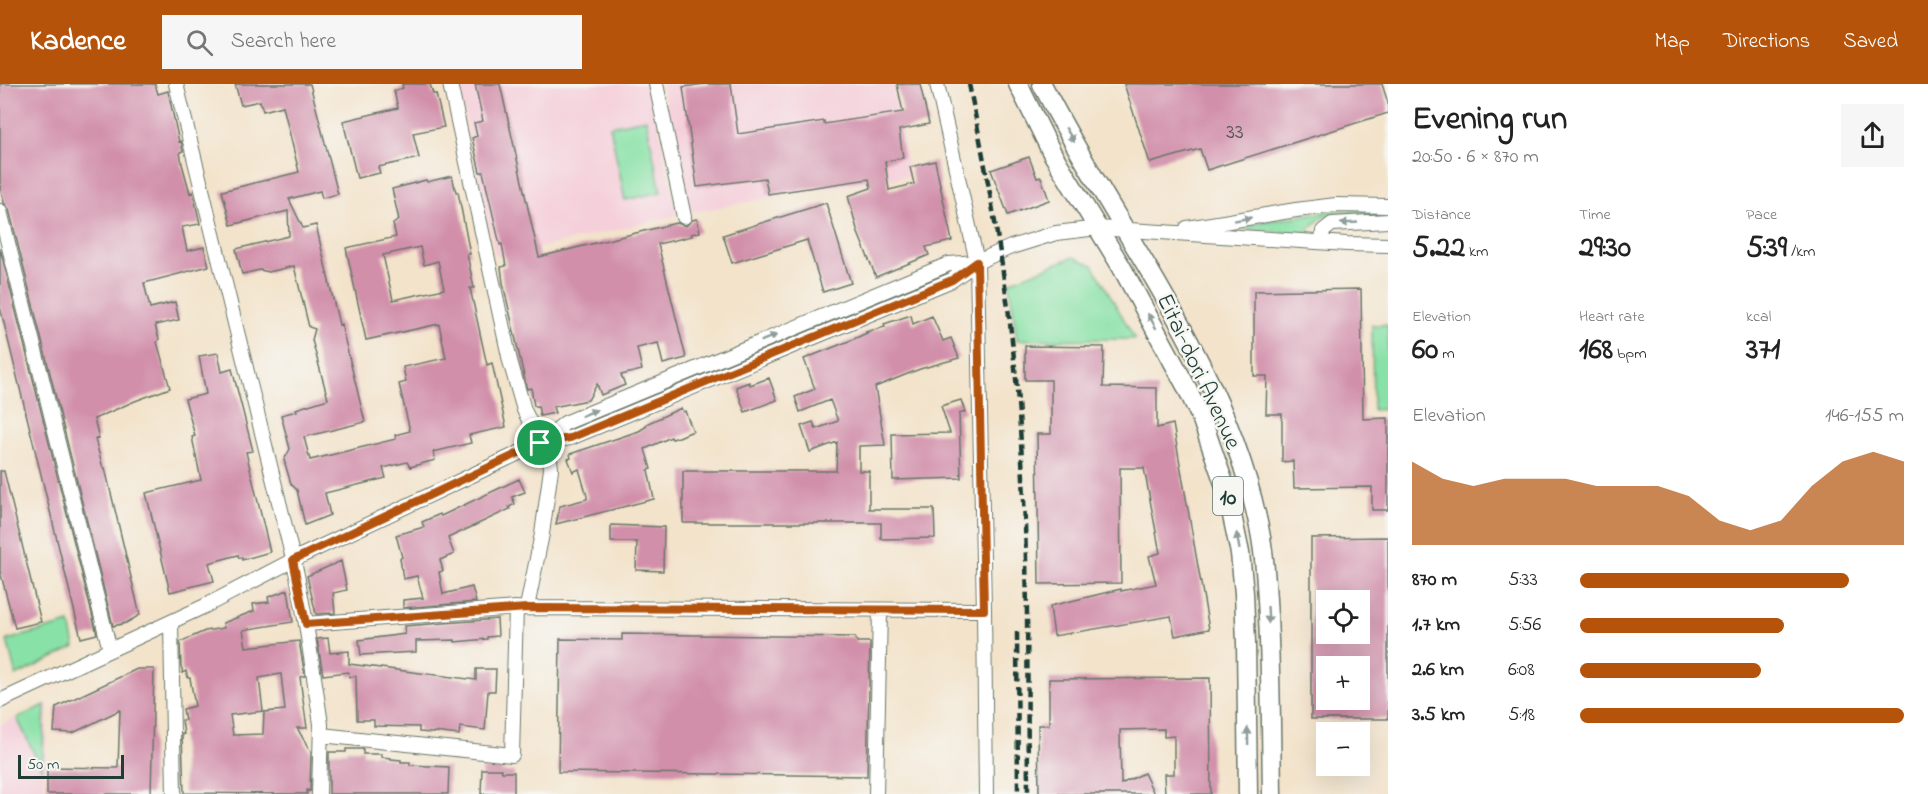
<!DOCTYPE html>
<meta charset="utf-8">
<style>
:root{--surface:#fff;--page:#f6f6f6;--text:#222;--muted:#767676;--accent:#b45309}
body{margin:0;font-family:"Indie Flower",sans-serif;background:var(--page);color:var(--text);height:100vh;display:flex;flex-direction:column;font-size:22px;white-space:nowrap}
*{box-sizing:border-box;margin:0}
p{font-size:20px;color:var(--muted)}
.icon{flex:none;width:33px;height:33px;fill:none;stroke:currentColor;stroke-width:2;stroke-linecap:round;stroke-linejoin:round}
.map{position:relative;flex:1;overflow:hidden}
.panel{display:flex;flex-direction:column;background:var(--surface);width:540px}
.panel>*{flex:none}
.fabs{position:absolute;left:1316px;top:506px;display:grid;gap:12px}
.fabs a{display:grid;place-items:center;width:54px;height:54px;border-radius:0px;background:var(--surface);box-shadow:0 6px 24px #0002;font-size:30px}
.scale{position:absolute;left:18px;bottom:15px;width:106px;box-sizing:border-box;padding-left:6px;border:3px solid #1f3d34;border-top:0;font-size:16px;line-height:21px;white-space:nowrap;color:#1f3d34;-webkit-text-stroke:4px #f6f6f2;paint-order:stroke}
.pin{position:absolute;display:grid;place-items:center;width:51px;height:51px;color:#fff;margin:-26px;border:3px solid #fff;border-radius:50%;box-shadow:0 2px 6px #0007}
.round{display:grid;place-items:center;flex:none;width:63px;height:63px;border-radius:0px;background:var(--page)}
.head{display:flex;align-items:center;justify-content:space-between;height:102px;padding:0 24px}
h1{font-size:33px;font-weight:700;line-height:45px}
.figures{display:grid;grid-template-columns:repeat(3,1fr);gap:9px;height:102px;padding:6px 24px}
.figures div{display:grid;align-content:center}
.figures b{font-size:30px;font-weight:700}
.figures small{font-size:16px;font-weight:400}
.figures p{font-size:16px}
.chart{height:168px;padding:12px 24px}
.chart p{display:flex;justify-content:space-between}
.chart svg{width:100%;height:108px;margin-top:6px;fill:var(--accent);opacity:.7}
ul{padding:0 24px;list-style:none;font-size:20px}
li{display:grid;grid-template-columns:96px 72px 1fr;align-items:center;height:45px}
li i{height:15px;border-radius:8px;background:var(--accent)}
header{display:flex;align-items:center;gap:36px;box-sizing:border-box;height:84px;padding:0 30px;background:var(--accent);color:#fff}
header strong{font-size:28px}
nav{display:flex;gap:33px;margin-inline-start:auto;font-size:21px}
.search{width:420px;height:54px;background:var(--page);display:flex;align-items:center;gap:15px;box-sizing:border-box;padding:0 21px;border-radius:0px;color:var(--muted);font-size:22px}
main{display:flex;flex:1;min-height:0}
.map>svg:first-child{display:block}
.built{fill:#f5cfda}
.green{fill:#88e1a6;stroke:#548f6d;stroke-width:1.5}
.building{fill:#d18faa;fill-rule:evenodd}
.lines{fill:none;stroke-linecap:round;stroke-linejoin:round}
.minor-casing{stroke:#697769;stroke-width:16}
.major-casing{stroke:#697769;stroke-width:21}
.minor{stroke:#fff;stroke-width:14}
.major{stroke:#fff;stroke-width:18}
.rail{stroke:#1f3d34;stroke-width:4.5;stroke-dasharray:9 4.5;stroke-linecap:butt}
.oneway{fill:#8f9e9a}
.route-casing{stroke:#fff;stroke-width:12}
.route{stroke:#b45309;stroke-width:8}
.labels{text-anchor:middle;stroke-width:5;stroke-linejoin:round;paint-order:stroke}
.number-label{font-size:21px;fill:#4c5252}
.shield{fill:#f6f6f2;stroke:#60746d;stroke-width:1.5}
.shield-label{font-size:22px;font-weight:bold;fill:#1f3d34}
.street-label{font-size:24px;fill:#1f3d34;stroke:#f6f6f2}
</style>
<header>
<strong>Kadence</strong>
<div class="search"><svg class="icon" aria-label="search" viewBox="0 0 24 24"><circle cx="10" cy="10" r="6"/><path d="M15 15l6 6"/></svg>Search here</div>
<nav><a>Map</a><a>Directions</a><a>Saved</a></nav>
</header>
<main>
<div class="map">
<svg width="1388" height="710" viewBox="0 0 1388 710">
<rect width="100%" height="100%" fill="#f6f6f2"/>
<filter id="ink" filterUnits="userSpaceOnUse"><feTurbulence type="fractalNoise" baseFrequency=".0167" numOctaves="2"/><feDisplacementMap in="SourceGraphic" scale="12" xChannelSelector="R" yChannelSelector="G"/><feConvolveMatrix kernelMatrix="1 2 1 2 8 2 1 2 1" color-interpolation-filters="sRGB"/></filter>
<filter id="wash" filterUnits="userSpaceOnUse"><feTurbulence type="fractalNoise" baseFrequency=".008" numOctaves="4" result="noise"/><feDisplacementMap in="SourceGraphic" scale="24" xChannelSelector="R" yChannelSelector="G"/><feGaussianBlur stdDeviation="1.35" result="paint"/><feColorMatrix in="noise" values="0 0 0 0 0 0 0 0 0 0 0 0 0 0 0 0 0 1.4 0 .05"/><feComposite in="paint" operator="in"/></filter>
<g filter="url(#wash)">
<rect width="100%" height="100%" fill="#f3e3cb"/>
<path class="built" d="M458,0H650L677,127L674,132L500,173L495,170Z
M661,0H893L909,92L798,108L695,128L687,124Z
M48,619L44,710H0V641Z"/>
<path class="green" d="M646,35L661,108L625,116L610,42Z
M1388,126V131L1323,132L1306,148L1300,150L1231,143L1329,127Z
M1073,173L1093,181L1135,255L1017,256L1009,198Z
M1372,241H1388V325L1373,326Z
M70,539L75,563L16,592L7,556Z
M45,621L42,686L17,634Z"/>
<g id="blocks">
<path class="building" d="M0,0H155L158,10L168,7L179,58L181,57L183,67L180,68L182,80L190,109L193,108L200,140L182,143L187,167L204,163L209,182L144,199L150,224L175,218L179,236L155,241L159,255L157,258L170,304L135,317L94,335L99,354L95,355L103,384H105L140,531L126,539L113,542L9,125L4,119L0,103Z
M235,0H310L338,110L322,114L320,107L289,115L303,144L316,141L339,241L341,240L365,338L304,353L310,376L396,355L395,351L410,347L399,300L406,298L403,283L446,274L439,240L366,256L346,164L396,153L393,140L399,136L392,105L426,96L427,98L452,92L456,108H458L470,170H467L474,204H470L487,281L492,279L506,343L469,351L471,359L433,368L435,376L410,383L407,378L383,384L386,394L325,409L330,431L305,441L297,406L291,400L284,376L290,365L281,331L297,327L296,325L328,315L312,256L315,245L309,243L294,182L269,188L260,186L242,190L236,165L289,152L288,127L231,141L222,107L299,88L283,22L263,27L260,17L241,21ZM420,163L424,181L438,177L444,205L393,216L383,171Z
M402,0H430L433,10H436L444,43L413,49L419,74L378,83L380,89L357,94L343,37L398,24L394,7L403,4Z
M475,0H500L539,173L672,140L677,139L686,142L692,136L697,135L700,148L691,150L692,152L658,160L686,274L663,280L658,259L637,264L642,286L621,291L625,301L601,311L597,300L588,316L553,323L555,329L540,332L538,322H534L531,304L527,305L526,301L503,199L501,183L506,182L502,160L500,161L483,88H480L472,54L477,52L474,39L483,37Z
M705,0H731L738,50L824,37V40L903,28L897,0H920L929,40L899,46L903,74L885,77L889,106L914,100L910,83L935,77L952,157L926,163L929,171L876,193L858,149L848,112L871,104L869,95L768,110L765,94L697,103L683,3Z
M1124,0H1382L1388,19V29L1207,86L1200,65L1150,79Z
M1029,73L1037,94L1041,93L1049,116L1008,131L991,86Z
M826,119L851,199L823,208L807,156L732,179L723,151Z
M0,164L97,550L81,554L0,223Z
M1361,205L1363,335L1388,334V426H1372V403L1294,404L1293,377L1282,378V330H1266L1267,292H1254V207Z
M911,231L913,240L932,232L943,257L951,254L959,274L920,285L875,303L885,361L859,362V387H869V425H934L935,454L881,455V439H683V387H836L837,358L810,368L801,342L813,338L816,345L838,337L830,316L800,328L795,313L815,305L804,275L849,257L867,249L866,248L885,243L884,240Z
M1025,262L1104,263L1103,303L1157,304V344L1173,340L1209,545L1175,552L1171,532L1054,552L1050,522L1121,505V507L1156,500L1149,472L1160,469L1144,384H1120L1121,499L1039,500L1037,350H1051V296H1025Z
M218,269L222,288L232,285L253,367L246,368L270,468L242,476V474H239L238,471L209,479L214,497L170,508L146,409L201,396L192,353L195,352L185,315L206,310L199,272Z
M769,294L777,316L745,328L736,303L749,298L750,301Z
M961,316L965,328L959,330L961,394L893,396L892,350L950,349L941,322Z
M681,324L683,328L685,327L693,347L679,353L672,355L671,353L645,365L651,385L648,386L654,415L556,440L560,422L587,415V412L579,385L573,388L568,375L571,374L570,370L639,347L647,342L646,340Z
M0,387H4L41,538L15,544L0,487Z
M519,395L525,408L512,413L515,420L509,423L510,425L448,454L454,470L440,476L443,487L439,488L443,510L472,503L476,518L403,524V516L423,514L417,492L403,495L400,474L402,473L396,451L424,443L422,438L440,430L441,432Z
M611,441L664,443L663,487L636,486L637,458H611Z
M1388,453V635H1311V454ZM1326,516H1359V549H1326ZM1326,582H1359V615H1326Z
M341,477L347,506L333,509L335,529L316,530L307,492Z
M288,506L293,538L243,546L246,563L299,557L305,592L300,593L302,609L307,644H297L311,668L310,707L307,706V710L184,709L182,650H184L182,636H185L183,625L195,622L190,594H188L186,587L183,589L181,582L180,558L205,547L224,544L223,539L254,527L253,520L269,518L268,513ZM281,590L285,626L264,628L263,650L233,651L230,631L263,627L259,594Z
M497,535L498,552L487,553V555L455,558V556L416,557V568L361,571L359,556L405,550L404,542Z
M622,550L855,553L857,558H870L867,692L558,688L560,555L622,556Z
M328,554L330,569L349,567V580L476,596V585H496L495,607H488L485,646L460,643L459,651L434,648L433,649L419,648V643L374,642V636H357L356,592L349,593L348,588L323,591L317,555Z
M137,585H154L151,710H47V683L118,684L120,626L73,649L54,648L56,623Z
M1210,594L1211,710H1165L1164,690H1174V652L1164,653V645L1120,646L1121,700L1144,689L1154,710H1039L1038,641H1049V595Z
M346,665H363V670H381V673L391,674V675L401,676V678H410V681L449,683L448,710H329V668H346Z
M482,685H501L502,688H514V710H481Z"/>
</g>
</g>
<g filter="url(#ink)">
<use href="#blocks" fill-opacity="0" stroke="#697769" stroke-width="1.5"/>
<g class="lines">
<defs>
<path id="minor" d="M176,0L297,491L306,540L321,640L319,710
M450,0L510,277L524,326L540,359L550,375L551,385L542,450L527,523
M656,0L684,133
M937,0L977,178L984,526L986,710
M0,127L110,566
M1187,144L1296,126L1336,121L1388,122
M1322,158L1323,147L1332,140L1388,137
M542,359L570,354L952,196L977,178L1011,163L1056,149L1098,144L1347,160L1388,161
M171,538L174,710
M306,540L516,524
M0,617L205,522L303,471L540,359L565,339L949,180L977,178
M321,651L512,671L516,524L984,526
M876,710L880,527"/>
<path id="major" d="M1018,0L1052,69L1121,182L1186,302L1202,336L1227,408L1240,469L1244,509L1246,559L1248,710
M1042,0C1114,143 1222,274 1257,434C1265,466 1266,500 1268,533C1271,592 1271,651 1272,710"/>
</defs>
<use href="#minor" class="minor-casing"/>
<use href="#major" class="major-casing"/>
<use href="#minor" class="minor"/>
<use href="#major" class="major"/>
<path class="rail" d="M969,0C990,105 1010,212 1018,319C1029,449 1027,580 1028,710
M1017,548L1018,710"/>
</g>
<defs><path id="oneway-solid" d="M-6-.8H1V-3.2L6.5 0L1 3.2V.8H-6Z" transform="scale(1.5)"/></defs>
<g class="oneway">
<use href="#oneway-solid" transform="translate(1070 51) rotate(59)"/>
<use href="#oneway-solid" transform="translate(1243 135) rotate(-10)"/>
<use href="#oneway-solid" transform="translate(1349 139) rotate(177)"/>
<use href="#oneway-solid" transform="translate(1152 237) rotate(-119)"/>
<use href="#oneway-solid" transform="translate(769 254) rotate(-22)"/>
<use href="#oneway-solid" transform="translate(589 329) rotate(-23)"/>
<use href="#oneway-solid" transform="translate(1238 457) rotate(-100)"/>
<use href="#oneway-solid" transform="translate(1268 531) rotate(87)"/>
<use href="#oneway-solid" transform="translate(1248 652) rotate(-91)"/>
</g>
</g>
<g class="lines" filter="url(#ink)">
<defs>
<path id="route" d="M977,178L984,526L527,524L306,540L293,476L540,359L570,354L952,196Z"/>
</defs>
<use href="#route" class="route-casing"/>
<use href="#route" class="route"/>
</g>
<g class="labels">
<g class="number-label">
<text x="1235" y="54">33</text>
</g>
<rect class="shield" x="1213" y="393" width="30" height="38" rx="4.5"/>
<g class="shield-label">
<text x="1228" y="420">10</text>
</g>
<g class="street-label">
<text transform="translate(1200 287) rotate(65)" y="8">Eitai-dori Avenue</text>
</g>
</g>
</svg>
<div class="fabs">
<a><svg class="icon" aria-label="locate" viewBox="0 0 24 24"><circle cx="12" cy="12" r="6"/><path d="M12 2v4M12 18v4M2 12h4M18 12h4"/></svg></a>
<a>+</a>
<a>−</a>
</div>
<div class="scale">50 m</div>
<div class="pin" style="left:540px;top:359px;background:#1e9e55"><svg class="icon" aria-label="arrive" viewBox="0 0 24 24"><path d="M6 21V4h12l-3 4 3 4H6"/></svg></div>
</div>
<section class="panel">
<div class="head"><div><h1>Evening run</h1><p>20:50 · 6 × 870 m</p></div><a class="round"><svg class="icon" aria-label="share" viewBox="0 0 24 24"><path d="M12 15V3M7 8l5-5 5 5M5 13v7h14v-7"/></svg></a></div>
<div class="figures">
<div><p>Distance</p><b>5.22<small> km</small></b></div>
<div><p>Time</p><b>29:30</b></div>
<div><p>Pace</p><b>5:39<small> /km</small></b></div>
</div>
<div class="figures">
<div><p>Elevation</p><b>60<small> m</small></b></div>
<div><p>Heart rate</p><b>168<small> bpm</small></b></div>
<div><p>kcal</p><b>371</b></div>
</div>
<div class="chart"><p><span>Elevation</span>146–155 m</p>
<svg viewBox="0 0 160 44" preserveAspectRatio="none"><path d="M0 44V10L10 17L20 20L30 17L40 17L50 17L60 20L70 20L80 20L90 24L100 34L110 38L120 34L130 20L140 10L150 6L160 10V44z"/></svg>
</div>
<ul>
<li><b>870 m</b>5:33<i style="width:83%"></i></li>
<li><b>1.7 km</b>5:56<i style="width:63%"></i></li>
<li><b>2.6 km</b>6:08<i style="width:56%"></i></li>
<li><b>3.5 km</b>5:18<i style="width:100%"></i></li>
</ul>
</section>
</main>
